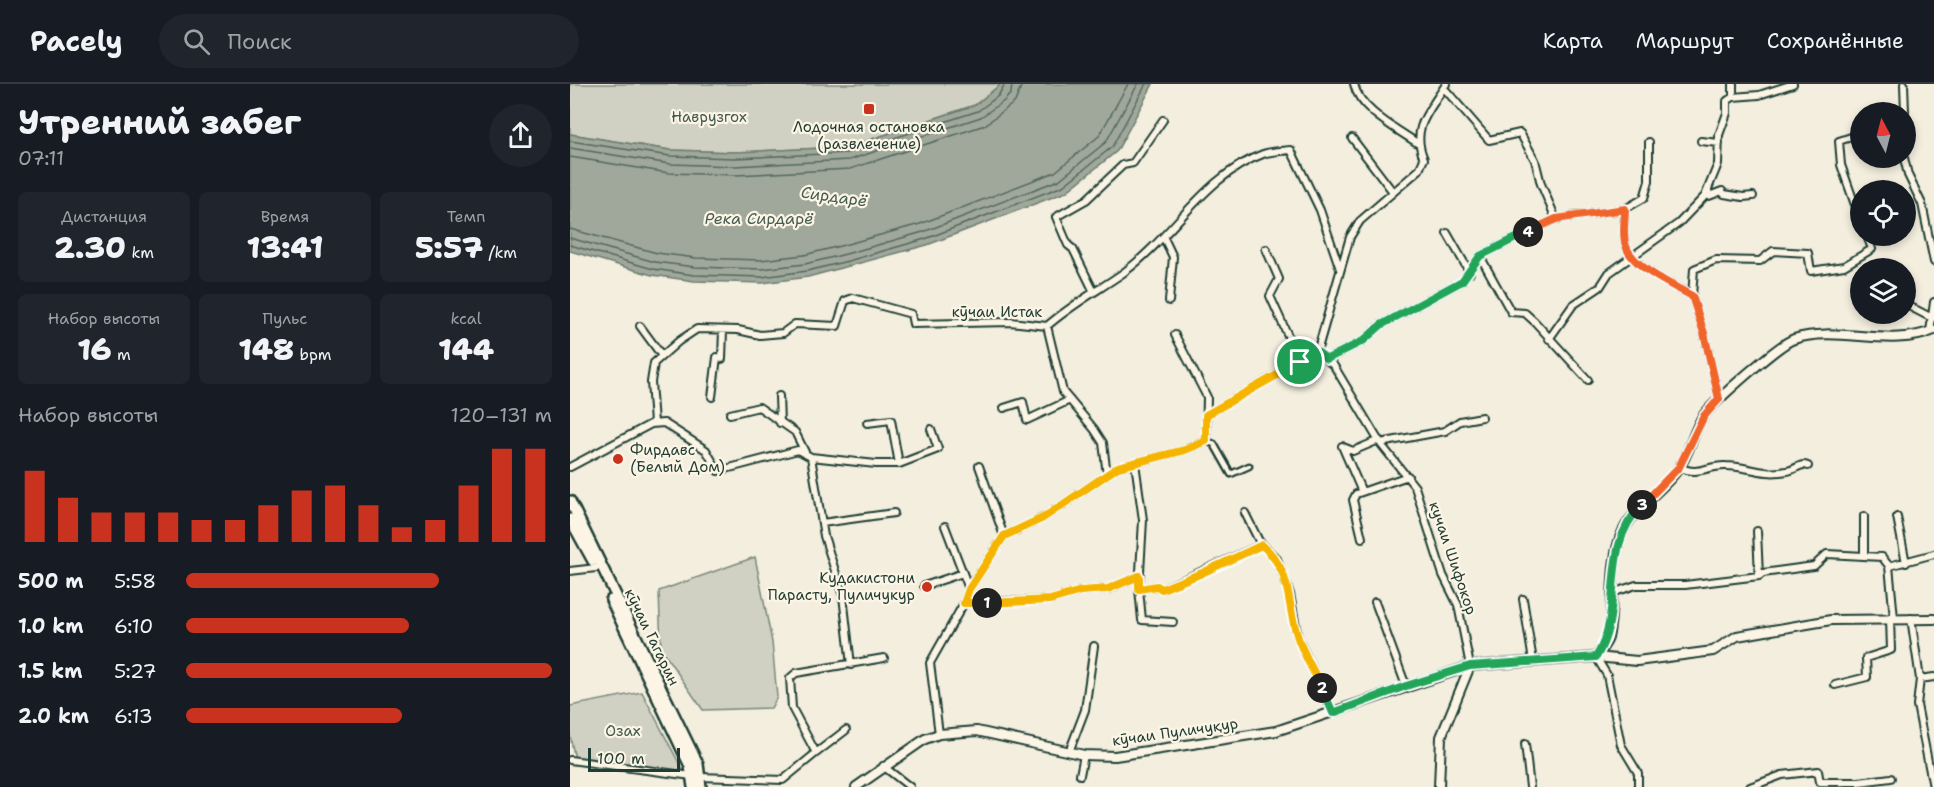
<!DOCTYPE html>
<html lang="ru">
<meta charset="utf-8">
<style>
:root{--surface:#171b24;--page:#20242c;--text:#f1f3f6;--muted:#9ea1a6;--line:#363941;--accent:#c8321e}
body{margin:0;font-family:"Shantell Sans",sans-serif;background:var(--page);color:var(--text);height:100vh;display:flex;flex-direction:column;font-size:22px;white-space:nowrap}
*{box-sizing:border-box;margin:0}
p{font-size:20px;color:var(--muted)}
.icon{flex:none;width:33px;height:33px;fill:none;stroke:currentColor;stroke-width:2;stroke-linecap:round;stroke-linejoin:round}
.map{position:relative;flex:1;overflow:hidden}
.side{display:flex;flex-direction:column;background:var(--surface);width:570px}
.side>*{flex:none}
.needle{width:39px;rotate:353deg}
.controls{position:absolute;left:1280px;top:18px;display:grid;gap:12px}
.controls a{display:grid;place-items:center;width:66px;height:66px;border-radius:50%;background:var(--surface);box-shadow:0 3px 9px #0003;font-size:30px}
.scale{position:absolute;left:18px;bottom:15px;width:92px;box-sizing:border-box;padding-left:6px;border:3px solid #1f3d34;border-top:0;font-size:16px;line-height:21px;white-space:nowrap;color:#1f3d34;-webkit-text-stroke:4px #fcf5e5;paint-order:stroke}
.pin{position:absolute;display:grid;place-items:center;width:51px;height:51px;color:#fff;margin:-26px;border:3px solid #fff;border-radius:50%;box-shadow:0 2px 6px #0007}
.km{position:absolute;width:30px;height:30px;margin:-15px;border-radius:50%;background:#222;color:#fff;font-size:16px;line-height:30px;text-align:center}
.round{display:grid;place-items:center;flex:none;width:63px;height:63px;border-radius:32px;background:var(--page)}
.summary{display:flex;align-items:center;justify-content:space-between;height:102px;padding:0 18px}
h1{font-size:33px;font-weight:800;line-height:45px}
.figures{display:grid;grid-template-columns:repeat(3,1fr);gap:9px;height:102px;padding:6px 18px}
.figures div{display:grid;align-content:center;border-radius:9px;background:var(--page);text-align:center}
.figures b{font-size:30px;font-weight:800}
.figures small{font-size:16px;font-weight:400}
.figures p{font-size:16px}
.chart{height:168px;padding:12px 18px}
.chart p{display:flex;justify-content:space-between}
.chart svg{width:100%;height:108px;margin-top:6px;stroke:var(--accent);stroke-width:6}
ul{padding:0 18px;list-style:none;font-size:20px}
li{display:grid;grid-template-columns:96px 72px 1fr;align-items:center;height:45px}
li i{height:15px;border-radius:8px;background:var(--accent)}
header{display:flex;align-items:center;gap:36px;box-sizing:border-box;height:84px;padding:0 30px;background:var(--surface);border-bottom:2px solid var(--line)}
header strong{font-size:28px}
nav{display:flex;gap:33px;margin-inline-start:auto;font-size:21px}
.search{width:420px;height:54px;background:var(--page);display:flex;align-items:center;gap:15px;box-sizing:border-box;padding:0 21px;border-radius:33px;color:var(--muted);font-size:22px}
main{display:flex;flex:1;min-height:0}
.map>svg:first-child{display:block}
.green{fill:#d0d1c2;stroke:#78877b;stroke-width:1.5}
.water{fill:#a0a89b;stroke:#6c7d72;stroke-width:1.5}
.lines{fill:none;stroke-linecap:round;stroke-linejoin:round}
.shore{stroke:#53685d;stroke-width:1.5}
.pedestrian-casing{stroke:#1f3d34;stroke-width:9}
.minor-casing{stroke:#1f3d34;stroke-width:10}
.tertiary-casing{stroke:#1f3d34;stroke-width:12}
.trunk-casing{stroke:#1f3d34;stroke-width:14}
.pedestrian{stroke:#fcf5e5;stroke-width:4.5}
.minor{stroke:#fcf5e5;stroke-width:6}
.tertiary{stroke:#fcf5e5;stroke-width:8}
.trunk{stroke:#fcf5e5;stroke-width:9}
.split-1-casing{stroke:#fff;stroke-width:12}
.split-2-casing{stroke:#fff;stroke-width:12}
.split-3-casing{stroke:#fff;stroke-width:12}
.split-4-casing{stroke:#fff;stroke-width:12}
.split-5-casing{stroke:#fff;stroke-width:12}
.split-1{stroke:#f5b400;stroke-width:8}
.split-2{stroke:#f5b400;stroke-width:8}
.split-3{stroke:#22a559;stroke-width:8}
.split-4{stroke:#f0652b;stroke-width:8}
.split-5{stroke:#22a559;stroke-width:8}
.poi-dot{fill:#c8321e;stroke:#fcf5e5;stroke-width:2}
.labels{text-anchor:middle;stroke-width:4.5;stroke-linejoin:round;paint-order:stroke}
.park-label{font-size:15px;fill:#425b50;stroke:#fcf5e5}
.poi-label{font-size:15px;fill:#1f3d34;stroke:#fcf5e5}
.street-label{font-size:15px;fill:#1f3d34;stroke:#fcf5e5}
.water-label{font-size:16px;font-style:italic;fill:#465d53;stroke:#fcf5e5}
</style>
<header>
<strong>Pacely</strong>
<div class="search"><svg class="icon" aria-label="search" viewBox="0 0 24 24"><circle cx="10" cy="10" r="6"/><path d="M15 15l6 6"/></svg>Поиск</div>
<nav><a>Карта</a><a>Маршрут</a><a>Сохранённые</a></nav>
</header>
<main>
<section class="side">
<div class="summary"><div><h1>Утренний забег</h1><p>07:11</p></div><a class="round"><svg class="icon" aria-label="share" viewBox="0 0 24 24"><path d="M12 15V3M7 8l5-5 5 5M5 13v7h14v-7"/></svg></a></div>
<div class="figures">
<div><p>Дистанция</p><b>2.30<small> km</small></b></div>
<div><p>Время</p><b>13:41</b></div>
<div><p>Темп</p><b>5:57<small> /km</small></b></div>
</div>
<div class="figures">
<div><p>Набор высоты</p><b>16<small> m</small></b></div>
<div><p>Пульс</p><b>148<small> bpm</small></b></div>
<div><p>kcal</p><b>144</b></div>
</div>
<div class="chart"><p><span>Набор высоты</span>120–131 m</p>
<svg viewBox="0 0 160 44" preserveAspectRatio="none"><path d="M5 44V15M15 44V26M25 44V32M35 44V32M45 44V32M55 44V35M65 44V35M75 44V29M85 44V23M95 44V21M105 44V29M115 44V38M125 44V35M135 44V21M145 44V6M155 44V6"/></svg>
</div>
<ul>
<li><b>500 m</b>5:58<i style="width:69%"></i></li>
<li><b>1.0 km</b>6:10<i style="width:61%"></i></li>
<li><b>1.5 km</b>5:27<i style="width:100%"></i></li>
<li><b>2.0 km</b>6:13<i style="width:59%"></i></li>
</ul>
</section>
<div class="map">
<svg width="1364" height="703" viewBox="0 0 1364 703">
<rect width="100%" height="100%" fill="#f3eede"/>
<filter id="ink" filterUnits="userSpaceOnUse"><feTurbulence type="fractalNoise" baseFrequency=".0167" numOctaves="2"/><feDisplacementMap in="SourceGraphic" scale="12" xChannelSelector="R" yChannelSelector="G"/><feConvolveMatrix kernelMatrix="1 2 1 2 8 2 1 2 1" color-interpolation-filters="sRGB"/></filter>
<g filter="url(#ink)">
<path class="green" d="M0,0H431L405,21L278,63L165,68L100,66L0,50Z
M185,473L202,558L207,613L201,624L133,626L91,565L89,507Z
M72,608L112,685L101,688L5,675L0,652V622Z"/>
<path class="water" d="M431,0H583L547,67L496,108L357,161L238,193L192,199L124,197L82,191L0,167V50L100,66L165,68L278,63L405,21Z"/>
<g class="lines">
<path class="shore" d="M0,57L100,72L165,74L278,69L408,27L428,12L435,0
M0,64L100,80L165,82L279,76L411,33L434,17L441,9L442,0
M0,73L99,89L166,91L280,85L415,41L445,18L452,0
M0,145L87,169L126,174L191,176L234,171L274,161L350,140L485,88L529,52L558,0
M0,154L85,178L125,183L192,185L235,180L276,170L353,148L489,96L536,58L568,0
M0,161L83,185L124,191L192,193L237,187L278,177L355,155L493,102L542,63L576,0"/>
<defs>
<path id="pedestrian" d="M636,357L644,360L661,390L679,382"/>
<path id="minor" d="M784,0C789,26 827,45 847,59
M876,0C860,27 840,43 854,75L849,86L790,137L780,153L747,268L764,282L810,359L845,403L873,491L888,521L900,582
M1334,0L1335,28
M874,4L919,56L950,49L965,76L971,100L986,135
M1163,13L1189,11L1223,0
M1335,34V41
M1290,50L1269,57L1271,81L1290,135
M782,54L823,108
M1131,57L1149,59
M1334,74L1338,91L1352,120L1364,178
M1138,106L1139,112L1152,107L1154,110L1173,113L1183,112
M1055,125L1074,114L1079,97V58
M877,149L900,189
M594,154L603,173L599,217
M696,165L709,195L700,212L730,278
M910,172L941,228L955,229L965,238L1018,296
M523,206L503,165L498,161L486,133L516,116L553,81L563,79L593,36
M1122,212L1124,185L1146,176L1190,177L1203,167L1238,169L1241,187L1274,182L1302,165L1297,152
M1335,220L1362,234
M70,242L92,272
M477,242L493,308L524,345L533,359L537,391
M1360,248L1364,218
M979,255L1003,221L1030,203L1039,189L1109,139L1135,112L1148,80L1149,51L1157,29V17L1163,13V0
M757,275L793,257L811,241L892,197L910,172L960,147L986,135L1055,125C1055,137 1052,151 1056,162C1062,183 1104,202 1122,212L1134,249L1149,315
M209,312L210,339
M142,313L147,273L152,275L153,246
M434,324L453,318L457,336L500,316
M160,330L189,323L225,348L235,368
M636,331L747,268
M84,339L81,298L84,279L109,257L127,245L168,246L190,251L213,249L225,240L267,242L275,217L283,214L341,230L343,240L440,238L477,242C501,221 527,207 553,189C602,154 635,91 693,70C702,67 712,67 721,66L750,126L770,185
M297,339L321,336L329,380
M810,359L875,347L890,337L912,333
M772,362L792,408
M773,363L783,367L809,356
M241,373L254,452L273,512L281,581
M565,379L573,436L569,505L572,536L603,538
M409,382L434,452
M0,383L81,340L94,339L136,366L148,387L228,366L241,373L306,380H329L368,365L361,345
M1109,383C1129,393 1137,381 1156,382C1177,382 1193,392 1217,387C1226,386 1231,378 1238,382
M675,429L689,457L707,475L720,510L728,554L763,629
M1327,433L1336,479
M252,439L324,429
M375,442L399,505
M1187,447L1189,492
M792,454L783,416L786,410L838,392
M1294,471V432
M1319,482L1324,534
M0,487L26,484
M354,502L393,489
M569,505L587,502L592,505L691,461
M1042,509L1066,501H1115L1189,492L1193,489L1244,482L1257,470L1312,473L1319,482L1364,470
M953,515L963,577
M805,518L836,602
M394,519L480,516L511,507L539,505L569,492
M1341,534L1350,595L1347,621L1363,703
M1026,573L1037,591L1051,661L1068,689V703
M1350,595L1364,593
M1265,601L1297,593L1296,574L1321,566L1320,534
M369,650L360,579L394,519L399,505L434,452L473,434L548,383L615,366L636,357L637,313L605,251
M955,660L960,703
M499,668L515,626L524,562
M246,669L276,646
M0,676L122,692
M313,682L340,703
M510,691L514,671
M130,693L213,696L246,669L222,624L220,594L226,589L314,574
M1180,703L1212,691L1248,687L1250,698H1289L1321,694"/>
<path id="tertiary" d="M1026,573C1030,567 1036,560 1038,554C1045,521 1039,486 1050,454C1061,424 1091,409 1108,385C1120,369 1123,347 1134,331C1145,317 1209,260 1224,255C1268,241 1321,265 1364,246
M286,703L355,655L369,650L407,647L514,671L545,672L706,647L900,582L1026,573L1067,577L1143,567L1167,552L1261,536L1364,535
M869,703L871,653L900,582"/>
<path id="trunk" d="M0,417L128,680L131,703
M0,435L23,477
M41,516L120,682L123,703"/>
</defs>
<use href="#pedestrian" class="pedestrian-casing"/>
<use href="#minor" class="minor-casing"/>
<use href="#tertiary" class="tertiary-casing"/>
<use href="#trunk" class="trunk-casing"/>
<use href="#pedestrian" class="pedestrian"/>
<use href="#minor" class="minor"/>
<use href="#tertiary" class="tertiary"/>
<use href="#trunk" class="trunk"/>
</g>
</g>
<g class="lines" filter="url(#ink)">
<defs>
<path id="split-1" d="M417,519H394L399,505L434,452L473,434L548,383L615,366L636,357V331L730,278"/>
<path id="split-2" d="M417,519L480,516L511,507L538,505L569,492V505L587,502L592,505L632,489L692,461C724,489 715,517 728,554C734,571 744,588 752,604"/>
<path id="split-3" d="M752,604L763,629L836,602L900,582L1026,573C1056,526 1028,464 1072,421"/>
<path id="split-4" d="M958,148L986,135L1055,125C1055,137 1052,151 1056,162C1062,183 1104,202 1122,212L1134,249L1149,315L1134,332L1109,383L1072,421"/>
<path id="split-5" d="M730,278L747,268L757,275L793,257L811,241L892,197L910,172L958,148"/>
</defs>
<use href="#split-1" class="split-1-casing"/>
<use href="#split-2" class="split-2-casing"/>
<use href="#split-3" class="split-3-casing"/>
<use href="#split-4" class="split-4-casing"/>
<use href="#split-5" class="split-5-casing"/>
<use href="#split-1" class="split-1"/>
<use href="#split-2" class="split-2"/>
<use href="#split-3" class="split-3"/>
<use href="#split-4" class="split-4"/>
<use href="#split-5" class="split-5"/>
</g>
<g class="poi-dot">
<rect x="293" y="19" width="12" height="12" rx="3"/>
<circle cx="48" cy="375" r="6"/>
<circle cx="357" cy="503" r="6"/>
</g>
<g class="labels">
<g class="park-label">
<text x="139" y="38">Наврузгох</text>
<text x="53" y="652">Озах</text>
</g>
<g class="poi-label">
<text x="299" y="48">Лодочная остановка<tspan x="299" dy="17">(развлечение)</tspan></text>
<text x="60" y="371" text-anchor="start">Фирдавс<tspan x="60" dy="17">(Белый Дом)</tspan></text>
<text x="345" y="499" text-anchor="end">Кудакистони<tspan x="345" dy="17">Парасту, Пуличукур</tspan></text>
</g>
<g class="street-label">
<text x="427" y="233">кӯчаи Истак</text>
<text transform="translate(883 474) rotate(71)" y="5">кучаи Шифокор</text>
<text transform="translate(82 553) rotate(64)" y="5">кӯчаи Гагарин</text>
<text transform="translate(605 648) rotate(-8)" y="5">кӯчаи Пуличуқур</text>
</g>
<g class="water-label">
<text transform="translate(264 112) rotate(8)" y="6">Сирдарё</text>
<text x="189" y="140">Река Сирдарё</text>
</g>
</g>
</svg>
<div class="controls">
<a><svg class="needle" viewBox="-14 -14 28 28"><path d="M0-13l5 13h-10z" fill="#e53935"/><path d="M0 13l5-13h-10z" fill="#9ea1a6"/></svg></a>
<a><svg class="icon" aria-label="locate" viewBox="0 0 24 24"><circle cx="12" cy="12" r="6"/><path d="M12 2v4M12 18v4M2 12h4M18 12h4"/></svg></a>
<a><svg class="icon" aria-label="layers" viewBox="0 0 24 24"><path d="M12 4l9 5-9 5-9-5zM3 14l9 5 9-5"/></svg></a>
</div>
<div class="scale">100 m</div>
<div class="pin" style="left:730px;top:278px;background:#1e9e55"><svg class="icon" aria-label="arrive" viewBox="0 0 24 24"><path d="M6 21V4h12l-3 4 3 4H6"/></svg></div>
<b class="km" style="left:417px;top:519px">1</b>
<b class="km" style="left:752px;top:604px">2</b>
<b class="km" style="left:1072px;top:421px">3</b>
<b class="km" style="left:958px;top:148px">4</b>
</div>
</main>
